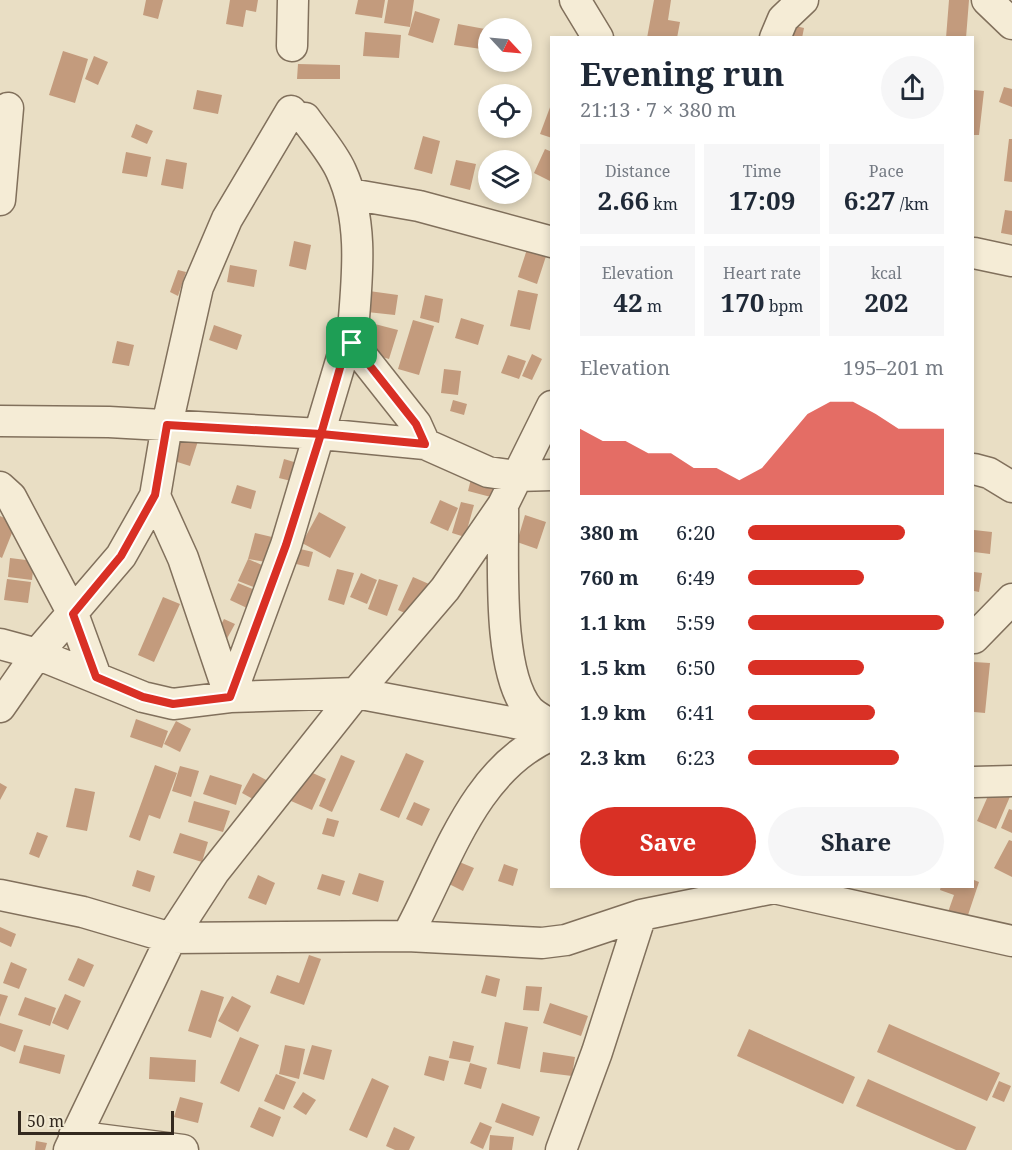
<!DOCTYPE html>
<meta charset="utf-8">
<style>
:root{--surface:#fff;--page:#f6f6f7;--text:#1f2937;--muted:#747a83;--accent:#d93025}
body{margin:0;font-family:"Noto Serif",serif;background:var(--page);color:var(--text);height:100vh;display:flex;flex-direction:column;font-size:22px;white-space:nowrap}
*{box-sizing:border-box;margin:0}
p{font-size:20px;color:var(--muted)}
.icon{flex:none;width:33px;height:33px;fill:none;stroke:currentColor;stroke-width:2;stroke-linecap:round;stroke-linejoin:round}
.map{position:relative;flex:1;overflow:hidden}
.side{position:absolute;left:550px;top:36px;width:424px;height:852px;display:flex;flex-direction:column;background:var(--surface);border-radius:0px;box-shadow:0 3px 9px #0003}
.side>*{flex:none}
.needle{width:39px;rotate:116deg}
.tools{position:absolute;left:478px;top:18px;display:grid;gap:12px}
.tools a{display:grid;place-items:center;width:54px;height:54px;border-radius:50%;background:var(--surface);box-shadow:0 3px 9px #0003;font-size:30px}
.scale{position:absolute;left:18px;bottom:15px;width:156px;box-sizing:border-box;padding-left:6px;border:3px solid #33291f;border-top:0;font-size:16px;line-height:21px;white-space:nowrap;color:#33291f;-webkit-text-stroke:4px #f1e9d2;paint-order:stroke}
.pin{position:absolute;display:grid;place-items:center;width:51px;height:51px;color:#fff;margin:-26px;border-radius:12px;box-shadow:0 3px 9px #0006}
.round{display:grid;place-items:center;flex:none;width:63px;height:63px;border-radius:32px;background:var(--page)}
.summary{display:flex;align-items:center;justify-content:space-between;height:102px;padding:0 30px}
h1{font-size:33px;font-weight:700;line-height:45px}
.metrics{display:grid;grid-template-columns:repeat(3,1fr);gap:9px;height:102px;padding:6px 30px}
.metrics div{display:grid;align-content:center;border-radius:0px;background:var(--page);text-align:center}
.metrics b{font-size:26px;font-weight:700}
.metrics small{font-size:16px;font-weight:400}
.metrics p{font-size:16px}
.chart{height:168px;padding:12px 30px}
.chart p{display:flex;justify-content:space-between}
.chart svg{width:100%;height:108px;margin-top:6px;fill:var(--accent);opacity:.7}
.action{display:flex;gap:12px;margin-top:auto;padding:12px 30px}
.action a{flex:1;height:69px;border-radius:36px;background:var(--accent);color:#fff;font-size:24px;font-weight:700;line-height:69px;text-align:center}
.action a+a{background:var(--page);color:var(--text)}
ul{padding:0 30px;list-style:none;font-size:20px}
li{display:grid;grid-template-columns:96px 72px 1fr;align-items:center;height:45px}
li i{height:15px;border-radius:8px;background:var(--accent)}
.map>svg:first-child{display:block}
.building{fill:#c39b7d}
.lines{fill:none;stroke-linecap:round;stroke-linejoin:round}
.minor-casing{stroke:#81705c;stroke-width:33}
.minor{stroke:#f5ecd6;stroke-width:30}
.route-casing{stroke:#fff;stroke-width:12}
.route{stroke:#d93025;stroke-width:8}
</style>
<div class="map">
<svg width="1012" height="1150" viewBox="0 0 1012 1150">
<rect width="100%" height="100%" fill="#e9dec4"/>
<path class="building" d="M146,0H163L158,19L143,15Z
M230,0H258L256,12L246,10L243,27L226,24Z
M358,0H385L382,18L355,14Z
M388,0H414L410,27L384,23Z
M654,0H671L668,20L680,22L677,38H647Z
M949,0H969L966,38H946Z
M415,11L440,19L433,43L408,35Z
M458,24L485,29L481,49L454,45Z
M787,24L804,28L802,38H784Z
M365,32L401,35L399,58L363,56Z
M63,51L88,59L75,103L49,95Z
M94,56L108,62L98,85L85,79Z
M298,64L340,65V79H297Z
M1004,87L1012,89V107L999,102Z
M197,90L222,95L218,114L193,109Z
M974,90L984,91L979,135H974Z
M552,102V138L540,134Z
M136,124L153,131L147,144L131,137Z
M423,136L440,141L432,174L414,169Z
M1009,139H1012V182L1004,181Z
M545,149L552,152V182L534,173Z
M126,152L151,157L147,177L122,173Z
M166,159L187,163L183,189L161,185Z
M456,160L476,164L470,190L450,185Z
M1005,210L1012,211V235L1001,233Z
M294,241L311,245L306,270L289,266Z
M529,243L548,250L537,284L518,277Z
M230,265L257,270L254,287L227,282Z
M178,270L186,272L178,296L170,292Z
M518,290L538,294L530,330L510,326Z
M369,291L398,295L395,315L367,312Z
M425,295L443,299L439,323L420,318Z
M461,318L484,325L478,345L455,338Z
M413,320L434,326L419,375L398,369Z
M367,322L398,330L389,359L359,350Z
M214,325L242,335L237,350L209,340Z
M117,341L134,345L129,366L112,363Z
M532,354L542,359L532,380L522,376Z
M508,355L526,361L519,379L501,373Z
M444,369L461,371L458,395L441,393Z
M453,400L467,404L464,415L450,411Z
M179,435L198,441L190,466L171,460Z
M284,459L304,465L299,483L279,478Z
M473,471L511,481L506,501L468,491Z
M237,485L256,491L251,509L231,503Z
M440,500L458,508L448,531L430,523Z
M461,502L474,505L465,537L452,533Z
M319,512L346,527L330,558L302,543Z
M525,515L546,522L537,549L517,542Z
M0,516L16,523L2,558L0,557Z
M974,530L992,532L990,554L974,552Z
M255,533L272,537L266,562L248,559Z
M296,548L313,552L309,567L292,563Z
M10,558L34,561L32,580L8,577Z
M248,559L271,569L261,590L238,581Z
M337,569L354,573L344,605L328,600Z
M974,572L982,573L979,592L974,591Z
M361,573L377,580L367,604L350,597Z
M413,577L429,584L414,617L398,610Z
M7,579L31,582L28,603L4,600Z
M379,579L398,585L387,616L368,609Z
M238,583L255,590L247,608L230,600Z
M163,597L180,604L154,662L138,655Z
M224,619L235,624L212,666L202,661Z
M974,662L990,663L985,713L974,712Z
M136,719L168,731L162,748L130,737Z
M176,721L191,729L180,752L164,744Z
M406,753L424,761L399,818L380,810Z
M341,755L355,761L332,812L319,806Z
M155,765L177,773L160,819L149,815L140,841L129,837Z
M180,766L199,771L191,797L172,791Z
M306,770L326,779L312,810L291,801Z
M253,773L270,782L260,803L242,793Z
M210,775L242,785L236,805L203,794Z
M995,780L1012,792L996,829L977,821Z
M0,783L7,787L0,800Z
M75,788L95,792L87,831L66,827Z
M194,801L230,811L223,832L188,822Z
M414,802L430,809L422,826L406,819Z
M1009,809L1012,810V833L1001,828Z
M327,818L339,821L334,837L322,834Z
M37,832L48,836L39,858L29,854Z
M180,833L208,842L202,862L173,853Z
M1009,840L1012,841V877L994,868Z
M457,861L474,868L463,891L447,883Z
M504,864L518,869L513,886L498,881Z
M137,870L155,876L150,892L132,886Z
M359,873L384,881L378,902L352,894Z
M322,874L345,881L340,896L317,889Z
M258,875L275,883L266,905L248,898Z
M974,880L979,882L966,921L947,915L954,895L940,890L941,886H974Z
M0,927L16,934L11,947L0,942Z
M309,955L321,959L304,1005L270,993L277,975L299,983Z
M78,958L94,965L84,987L68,980Z
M11,962L27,969L19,989L3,983Z
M486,975L500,979L496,997L481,993Z
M526,986L542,987L539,1011L523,1010Z
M201,990L224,997L211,1038L188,1031Z
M0,994L8,996L0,1017Z
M65,994L81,1001L68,1030L52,1023Z
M232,996L251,1006L238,1032L218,1021Z
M25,997L56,1008L50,1026L18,1015Z
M550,1003L588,1016L581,1036L543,1023Z
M505,1022L528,1027L520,1069L497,1064Z
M0,1023L23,1030L15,1052L0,1046Z
M889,1024L1000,1073L987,1101L877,1052Z
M749,1029L855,1077L843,1104L737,1056Z
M240,1037L259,1045L239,1092L220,1083Z
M453,1041L474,1046L470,1062L449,1058Z
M24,1045L65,1055L60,1074L19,1063Z
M285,1045L305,1049L299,1079L279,1074Z
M312,1045L332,1050L324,1080L303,1074Z
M543,1052L575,1057L572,1076L540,1072Z
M429,1056L449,1061L444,1081L424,1075Z
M150,1057L196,1060L195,1082L149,1079Z
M470,1063L487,1068L481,1089L464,1084Z
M276,1074L296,1082L284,1110L264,1101Z
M372,1078L389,1086L367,1138L349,1130Z
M868,1079L976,1127L966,1150H956L856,1106Z
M999,1081L1011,1086L1004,1102L992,1097Z
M303,1092L316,1100L306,1115L293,1107Z
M180,1097L203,1103L198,1123L174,1117Z
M502,1103L540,1117L533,1136L495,1122Z
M259,1107L281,1117L273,1137L250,1127Z
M480,1122L492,1127L483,1149L470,1143Z
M394,1127L415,1137L409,1150H395L386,1146Z
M490,1135L514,1137L512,1150H489Z
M36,1141L47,1143L45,1150H35Z"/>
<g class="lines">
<defs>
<path id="minor" d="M575,0L598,38
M987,0L1012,24
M775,38L783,19L803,0
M292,46L293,0
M350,194L419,206L552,242
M0,200L8,108
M974,253L1012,261
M352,343L416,424L425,444
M0,421L109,422L321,434L425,444L488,472L516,476L552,475
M974,469L989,473L1012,487
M0,487L11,497L73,614L96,677
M155,496L183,558L230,697
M503,505C504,557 496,671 529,710C535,716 545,721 552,726
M974,638L1012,599
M0,644L37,654L143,697L173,704L230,697L356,693L552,730
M230,697L286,545L343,354L352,343C356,286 366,225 341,171C333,153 317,135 305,118
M0,707L37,654L121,556L155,496L167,425L198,287L227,219L291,111
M974,782L1012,781
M0,895L83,912L171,938L407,936L542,943L566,940L641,915L774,888L1012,941
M407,936C446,866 472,769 552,735
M74,1136L183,1150
M69,1150L171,938L214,872L356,693L445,589L503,505L552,406
M561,1150L597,1052L641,915"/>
</defs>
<use href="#minor" class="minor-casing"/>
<use href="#minor" class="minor"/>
</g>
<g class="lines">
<defs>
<path id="route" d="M352,343L344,354L321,434L167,425L155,495L121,556L73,614L96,677L143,697L173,704L230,697L286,545L321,434L425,444L416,424L352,343"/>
</defs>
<use href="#route" class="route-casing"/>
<use href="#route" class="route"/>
</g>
</svg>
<div class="tools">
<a><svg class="needle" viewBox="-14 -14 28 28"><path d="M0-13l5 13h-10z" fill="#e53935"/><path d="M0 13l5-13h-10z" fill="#747a83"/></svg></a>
<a><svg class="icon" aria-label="locate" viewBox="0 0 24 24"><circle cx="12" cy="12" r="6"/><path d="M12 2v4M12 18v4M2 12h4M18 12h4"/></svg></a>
<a><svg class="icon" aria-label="layers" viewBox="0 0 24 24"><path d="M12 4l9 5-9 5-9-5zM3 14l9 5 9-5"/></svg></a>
</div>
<div class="scale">50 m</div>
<div class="pin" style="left:352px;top:343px;background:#1e9e55"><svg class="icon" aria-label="arrive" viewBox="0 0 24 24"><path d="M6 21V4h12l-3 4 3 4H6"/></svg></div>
<section class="side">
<div class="summary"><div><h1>Evening run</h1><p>21:13 · 7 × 380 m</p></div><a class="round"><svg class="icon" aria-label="share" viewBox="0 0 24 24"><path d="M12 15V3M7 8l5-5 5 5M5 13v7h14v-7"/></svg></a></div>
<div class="metrics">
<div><p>Distance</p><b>2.66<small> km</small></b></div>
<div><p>Time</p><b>17:09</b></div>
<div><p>Pace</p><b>6:27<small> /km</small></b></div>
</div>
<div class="metrics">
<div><p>Elevation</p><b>42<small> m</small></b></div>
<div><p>Heart rate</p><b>170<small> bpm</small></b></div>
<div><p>kcal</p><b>202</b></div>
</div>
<div class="chart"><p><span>Elevation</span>195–201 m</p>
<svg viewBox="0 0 160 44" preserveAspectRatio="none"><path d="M0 44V17L10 22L20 22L30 27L40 27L50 33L60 33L70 38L80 33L90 22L100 11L110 6L120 6L130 11L140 17L150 17L160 17V44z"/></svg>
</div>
<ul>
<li><b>380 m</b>6:20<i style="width:80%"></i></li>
<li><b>760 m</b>6:49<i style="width:59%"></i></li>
<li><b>1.1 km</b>5:59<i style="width:100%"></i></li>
<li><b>1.5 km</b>6:50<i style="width:59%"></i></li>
<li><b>1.9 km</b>6:41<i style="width:65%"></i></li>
<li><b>2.3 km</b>6:23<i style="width:77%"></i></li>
</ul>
<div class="action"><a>Save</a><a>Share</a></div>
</section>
</div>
